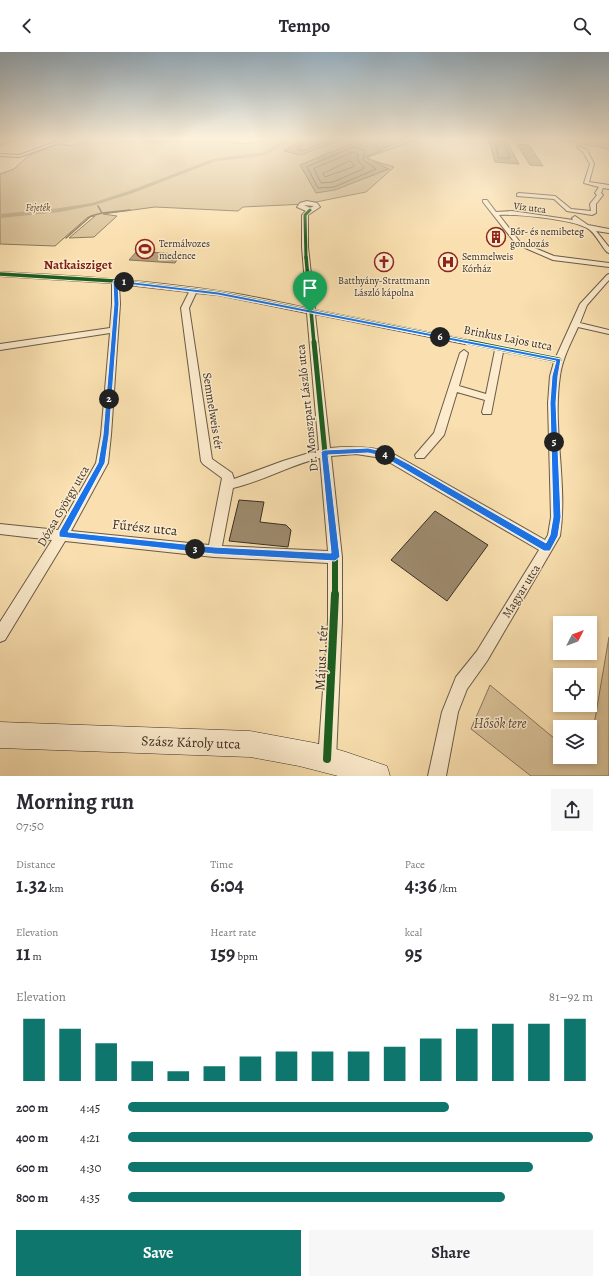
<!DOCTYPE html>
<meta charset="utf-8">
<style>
:root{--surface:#fff;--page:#f7f7f7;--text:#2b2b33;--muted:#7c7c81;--accent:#0f766e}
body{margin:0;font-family:Alegreya,serif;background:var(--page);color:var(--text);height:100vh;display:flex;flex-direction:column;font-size:15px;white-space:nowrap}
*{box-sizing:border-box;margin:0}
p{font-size:13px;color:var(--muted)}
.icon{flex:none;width:22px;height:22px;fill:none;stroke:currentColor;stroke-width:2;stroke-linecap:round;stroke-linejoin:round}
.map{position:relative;height:724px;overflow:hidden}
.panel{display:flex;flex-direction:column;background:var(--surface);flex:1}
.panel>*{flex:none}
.needle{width:26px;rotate:48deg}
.controls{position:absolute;left:553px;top:564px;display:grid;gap:8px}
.controls a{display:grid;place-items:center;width:44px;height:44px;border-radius:0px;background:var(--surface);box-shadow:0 2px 6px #0003;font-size:20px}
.pin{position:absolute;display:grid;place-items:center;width:34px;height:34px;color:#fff;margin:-41px -17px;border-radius:50% 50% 50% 0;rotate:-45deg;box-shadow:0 0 4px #0007}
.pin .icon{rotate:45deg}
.km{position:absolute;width:20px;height:20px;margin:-10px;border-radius:50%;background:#222;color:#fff;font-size:11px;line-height:20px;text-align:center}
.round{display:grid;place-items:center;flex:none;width:42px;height:42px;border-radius:0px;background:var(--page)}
.headline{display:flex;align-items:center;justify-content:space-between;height:68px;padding:0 16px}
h1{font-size:22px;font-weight:700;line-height:30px}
.stats{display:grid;grid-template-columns:repeat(3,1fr);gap:6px;height:68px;padding:4px 16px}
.stats div{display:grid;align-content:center}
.stats b{font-size:20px;font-weight:700}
.stats small{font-size:11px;font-weight:400}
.stats p{font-size:11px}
.chart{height:112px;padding:8px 16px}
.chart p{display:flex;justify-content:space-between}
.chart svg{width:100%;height:72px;margin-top:4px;stroke:var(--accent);stroke-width:6}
.action{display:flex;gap:8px;margin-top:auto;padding:8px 16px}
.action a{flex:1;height:46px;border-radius:0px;background:var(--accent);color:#fff;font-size:16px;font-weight:700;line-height:46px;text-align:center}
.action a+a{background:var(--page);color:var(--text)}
ul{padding:0 16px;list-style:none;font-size:13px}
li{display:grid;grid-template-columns:64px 48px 1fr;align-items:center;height:30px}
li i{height:10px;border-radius:5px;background:var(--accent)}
header{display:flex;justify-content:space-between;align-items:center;height:52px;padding:0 16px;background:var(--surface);font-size:18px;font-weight:700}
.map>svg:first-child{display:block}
.green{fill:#d9c299;stroke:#897860}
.water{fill:#b8a481;stroke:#85755d}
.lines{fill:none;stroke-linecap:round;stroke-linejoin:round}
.shore{stroke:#786a54;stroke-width:1}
.stream{stroke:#85755d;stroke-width:1.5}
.canal{fill:#b8a481;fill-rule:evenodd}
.building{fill:#9d8b6e;stroke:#392f27}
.street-casing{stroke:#695b49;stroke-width:2}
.secondary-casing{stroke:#392f27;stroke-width:1}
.street{fill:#fcebcc;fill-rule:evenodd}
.secondary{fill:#fcebcc;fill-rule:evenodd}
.cycleway-far4-casing{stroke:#fcebcc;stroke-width:4.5}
.cycleway-far3-casing{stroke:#fcebcc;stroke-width:5.5}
.cycleway-far2-casing{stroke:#fcebcc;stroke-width:8}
.cycleway-far1-casing{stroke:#fcebcc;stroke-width:8}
.cycleway-casing{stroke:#fcebcc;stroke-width:10}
.cycleway-far4{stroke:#1b5e20;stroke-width:3}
.cycleway-far3{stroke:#1b5e20;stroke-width:3.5}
.cycleway-far2{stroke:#1b5e20;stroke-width:5}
.cycleway-far1{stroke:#1b5e20;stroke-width:6}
.cycleway{stroke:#1b5e20;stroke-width:8}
.route{fill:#1a73e8;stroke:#fff;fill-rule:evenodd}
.labels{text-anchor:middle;stroke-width:3;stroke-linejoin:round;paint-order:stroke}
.far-park-label{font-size:10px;font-style:italic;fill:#594c3e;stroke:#fcebcc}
.far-street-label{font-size:10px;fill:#392f27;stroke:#fcebcc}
.far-poi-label{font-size:10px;fill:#392f27;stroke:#fcebcc;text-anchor:start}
.street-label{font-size:12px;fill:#392f27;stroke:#fcebcc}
.far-district-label{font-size:13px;font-weight:bold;fill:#7a1f14;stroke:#fcebcc}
.near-street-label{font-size:14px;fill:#392f27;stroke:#fcebcc}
.near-park-label{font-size:14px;font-style:italic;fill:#594c3e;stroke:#fcebcc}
</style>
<header><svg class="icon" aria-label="back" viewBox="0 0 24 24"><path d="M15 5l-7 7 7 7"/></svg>Tempo<svg class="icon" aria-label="search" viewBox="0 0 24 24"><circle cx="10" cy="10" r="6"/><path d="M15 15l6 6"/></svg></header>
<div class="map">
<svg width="609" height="724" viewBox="0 0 609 724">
<rect width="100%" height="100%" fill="#fae0b0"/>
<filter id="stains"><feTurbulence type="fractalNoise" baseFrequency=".005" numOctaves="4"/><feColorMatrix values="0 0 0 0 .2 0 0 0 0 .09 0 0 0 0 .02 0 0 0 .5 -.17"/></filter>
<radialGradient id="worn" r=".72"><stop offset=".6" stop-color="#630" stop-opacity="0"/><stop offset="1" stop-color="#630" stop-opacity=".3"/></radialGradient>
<path class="green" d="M92,87H151L148,90L218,89L247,92L271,87H420L365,106L394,115L366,140L306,152L243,155L238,159L155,155L103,162L117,164L94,185L69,186L95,164L88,165L55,194L0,192V122L14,117L28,104L58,92L73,94Z
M555,87H609V97Z
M609,585V724H531L471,677L490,633L560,691V705H577L580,708L581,705H590V681L595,667Z"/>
<path class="water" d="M304,87H343L301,103L284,99Z
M359,87H407L384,96L355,89Z
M489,88L507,90L519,112L495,110Z
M353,91L383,98L366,105L389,117L335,138L316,141L300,113Z
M517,92L529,93L543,114L530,113Z
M137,199L176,202L181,201L175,211L129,208Z"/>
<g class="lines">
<path class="shore" d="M305,87L298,98L302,99L332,87
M496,93L505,94L510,106H499Z
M354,95L365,98L363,108L376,117L334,135L318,136L307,115Z
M354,100L358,102V109L364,115L363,117L333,130L321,131L314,117Z
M350,109L354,113L353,115L325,125L323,122Z"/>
<path class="stream" d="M102,161L130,158
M66,186L91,164L102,161L98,154"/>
<path class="canal" d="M286,87H291L268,102L254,105L216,109L133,141L95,153L60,160L0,166V162L60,156L92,151L129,139L213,107L264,100Z"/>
</g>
<path class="building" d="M239,448L264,450L260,470L286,473L291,478L288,495L229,489Z
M435,459L488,493L447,549L391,508Z"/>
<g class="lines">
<defs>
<path id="street" d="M11,87H16L0,93V91Z
M64,87H70L19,105L0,104V102L19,103Z
M579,94L587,98L594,112L589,130L609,133V137L603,136L601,141L603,143L596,152V161L592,163L567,159L554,147L517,144V142L519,141L555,144L571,157L591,159L590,152L597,143L595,141L599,135L584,131L590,112L583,100L577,95Z
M483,148H487L496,160L512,159L573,168L572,166L575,164L588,173L609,177V181L596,179L609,195V201L607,200C601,194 595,180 587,176C571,167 518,162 499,163L520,190L554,204L609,211V215L553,208L516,192L483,150Z
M307,149L317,151L320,155L308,163V195L315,258L556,305L580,252L607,223L609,222V228L587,253L580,271L609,278V282L578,275C571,291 562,307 560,324C552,377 568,431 560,484L487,609L467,637L458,660L446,724H428L442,660L456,625L477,599L539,498L382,406L356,402L331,404L342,505V569L336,707L333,713L327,716L321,713L318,707L328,569V511L214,505L65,489L5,588L0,590V570L52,488L0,482V472L58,478L96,411L101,383L110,281L0,298V292L110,276L112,252V231L0,224V220C73,224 146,228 218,239C248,243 277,250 307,256L302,195V163L306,159L297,155L300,151ZM304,153L314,154L310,156ZM119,232L189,240L181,256L201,409L203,412L222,426L209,493L71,479L108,411L111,383L120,252ZM196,241L218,243L307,261L319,398L283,409L234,427L232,421L212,407L189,256ZM315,262L495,298L486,342L459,334L468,301L464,298L460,301L434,381L415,403L416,406H424L444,383L457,340L485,348L482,360L483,362H491L503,300L554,310L550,324L548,351L551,465L548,483L545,488L392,401C372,394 351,394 330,396ZM320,406L328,499L222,494L233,436C263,429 290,413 320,406Z"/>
<path id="secondary" d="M0,670L250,679L315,691L346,700L387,714L390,724H338L299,714L250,705L0,696Z"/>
</defs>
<use href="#street" class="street-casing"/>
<use href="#secondary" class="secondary-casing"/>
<use href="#street" class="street"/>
<use href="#secondary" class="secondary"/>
<defs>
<path id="cycleway-far4" d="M306,206L305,163L310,158"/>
<path id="cycleway-far3" d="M306,205L314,291
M0,222L115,229L218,241L475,291"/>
<path id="cycleway-far2" d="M314,290L325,401
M469,290L559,308"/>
<path id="cycleway-far1" d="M325,400L335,505V543"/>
<path id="cycleway" d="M327,707L335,542"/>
</defs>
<use href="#cycleway-far4" class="cycleway-far4-casing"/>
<use href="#cycleway-far3" class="cycleway-far3-casing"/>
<use href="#cycleway-far2" class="cycleway-far2-casing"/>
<use href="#cycleway-far1" class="cycleway-far1-casing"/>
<use href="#cycleway" class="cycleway-casing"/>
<use href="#cycleway-far4" class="cycleway-far4"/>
<use href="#cycleway-far3" class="cycleway-far3"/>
<use href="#cycleway-far2" class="cycleway-far2"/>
<use href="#cycleway-far1" class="cycleway-far1"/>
<use href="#cycleway" class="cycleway"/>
</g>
<linearGradient id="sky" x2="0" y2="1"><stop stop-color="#95aebf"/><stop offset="0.46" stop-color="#fdf1db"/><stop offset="1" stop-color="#fdf1db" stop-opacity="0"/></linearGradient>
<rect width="609" height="188" fill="url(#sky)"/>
<path class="route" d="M116,228L218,240L561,307L558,324L556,351L561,465L558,484L550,499H544L382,404L368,401L328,403L340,505L335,509L214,502L59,485V480L98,411L103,383L114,252L113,229ZM118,231L218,243L556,309L552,324L550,351L553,465L550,483L546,491L409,412L386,400L368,396L324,398L321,400L331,501L214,495L68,480L105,411L109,383L119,252Z"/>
<defs>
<symbol id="building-ring" viewBox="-11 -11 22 22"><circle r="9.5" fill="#fcebcc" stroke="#8f2418" stroke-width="1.5"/><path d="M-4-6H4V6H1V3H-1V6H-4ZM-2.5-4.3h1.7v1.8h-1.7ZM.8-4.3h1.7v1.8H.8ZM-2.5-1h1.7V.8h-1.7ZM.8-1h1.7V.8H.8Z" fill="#8f2418"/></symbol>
<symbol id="stadium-ring" viewBox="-11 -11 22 22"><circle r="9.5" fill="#fcebcc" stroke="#8f2418" stroke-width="1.5"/><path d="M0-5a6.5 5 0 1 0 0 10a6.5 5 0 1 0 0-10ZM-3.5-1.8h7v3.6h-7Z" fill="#8f2418"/></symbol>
<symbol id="church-ring" viewBox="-11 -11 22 22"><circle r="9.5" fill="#fcebcc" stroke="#8f2418" stroke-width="1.5"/><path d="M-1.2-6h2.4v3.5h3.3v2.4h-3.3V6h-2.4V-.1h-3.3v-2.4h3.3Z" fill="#8f2418"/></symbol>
<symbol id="hospital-ring" viewBox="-11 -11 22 22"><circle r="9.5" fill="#fcebcc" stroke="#8f2418" stroke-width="1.5"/><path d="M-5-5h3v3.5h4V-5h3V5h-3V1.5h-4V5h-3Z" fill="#8f2418"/></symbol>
</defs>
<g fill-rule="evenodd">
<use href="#building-ring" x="485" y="174" width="22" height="22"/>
<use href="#stadium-ring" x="134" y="186" width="22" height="22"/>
<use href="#church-ring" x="373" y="199" width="22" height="22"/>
<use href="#hospital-ring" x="437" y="199" width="22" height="22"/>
</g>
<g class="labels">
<g class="far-park-label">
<text x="38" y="159">Fejeték</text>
</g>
<g class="far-street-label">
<text transform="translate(530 155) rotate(7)" y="4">Víz utca</text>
</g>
<g class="far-poi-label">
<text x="510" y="183">Bőr- és nemibeteg<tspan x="510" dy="12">gondozás</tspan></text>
<text x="159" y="195">Termálvozes<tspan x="159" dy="12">medence</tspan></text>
<text x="462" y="208">Semmelweis<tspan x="462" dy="12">Kórház</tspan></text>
<text x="384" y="232" text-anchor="middle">Batthyány-Strattmann<tspan x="384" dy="12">László kápolna</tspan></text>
</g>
<g class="street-label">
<text transform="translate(508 286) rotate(11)" y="4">Brinkus Lajos utca</text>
<text transform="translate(307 356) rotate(-96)" y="4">Dr. Monszpart László utca</text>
<text transform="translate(213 359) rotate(81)" y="4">Semmelweis tér</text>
<text transform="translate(63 454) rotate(-60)" y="4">Dózsa György utca</text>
<text transform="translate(521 539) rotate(-58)" y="4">Magyar utca</text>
</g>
<g class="far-district-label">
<text x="78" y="217">Natkaisziget</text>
</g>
<g class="near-street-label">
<text transform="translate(145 475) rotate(6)" y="5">Fűrész utca</text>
<text transform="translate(321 606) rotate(-87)" y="5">Május 1. tér</text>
<text transform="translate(191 690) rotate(2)" y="5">Szász Károly utca</text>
</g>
<g class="near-park-label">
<text x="500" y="676">Hősök tere</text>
</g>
</g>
<rect width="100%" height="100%" filter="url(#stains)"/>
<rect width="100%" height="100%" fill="url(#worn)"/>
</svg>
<div class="controls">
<a><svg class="needle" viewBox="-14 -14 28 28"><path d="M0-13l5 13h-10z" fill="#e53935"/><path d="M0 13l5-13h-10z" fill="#7c7c81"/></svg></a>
<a><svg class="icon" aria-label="locate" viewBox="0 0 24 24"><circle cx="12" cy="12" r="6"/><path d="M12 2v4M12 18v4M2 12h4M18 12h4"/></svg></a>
<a><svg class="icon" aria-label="layers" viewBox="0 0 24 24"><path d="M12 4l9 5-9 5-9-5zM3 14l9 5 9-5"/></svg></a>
</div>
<div class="pin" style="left:310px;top:260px;background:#1e9e55"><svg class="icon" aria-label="arrive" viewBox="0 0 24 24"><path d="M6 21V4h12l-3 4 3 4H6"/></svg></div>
<b class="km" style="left:124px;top:230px">1</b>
<b class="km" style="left:109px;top:347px">2</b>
<b class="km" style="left:195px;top:497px">3</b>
<b class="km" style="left:385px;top:403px">4</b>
<b class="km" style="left:554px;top:390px">5</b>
<b class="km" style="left:440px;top:285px">6</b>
</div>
<section class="panel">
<div class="headline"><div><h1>Morning run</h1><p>07:50</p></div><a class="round"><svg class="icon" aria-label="share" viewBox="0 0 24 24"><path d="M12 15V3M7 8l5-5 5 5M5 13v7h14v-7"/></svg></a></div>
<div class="stats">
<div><p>Distance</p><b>1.32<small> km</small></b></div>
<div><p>Time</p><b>6:04</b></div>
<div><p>Pace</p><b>4:36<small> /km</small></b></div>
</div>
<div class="stats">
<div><p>Elevation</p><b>11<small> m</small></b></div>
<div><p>Heart rate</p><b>159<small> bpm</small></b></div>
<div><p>kcal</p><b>95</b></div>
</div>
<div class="chart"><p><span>Elevation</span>81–92 m</p>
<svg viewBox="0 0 160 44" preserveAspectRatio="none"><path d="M5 44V6M15 44V12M25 44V21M35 44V32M45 44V38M55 44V35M65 44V29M75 44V26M85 44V26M95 44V26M105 44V23M115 44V18M125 44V12M135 44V9M145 44V9M155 44V6"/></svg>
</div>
<ul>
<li><b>200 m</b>4:45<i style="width:69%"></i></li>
<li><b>400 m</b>4:21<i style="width:100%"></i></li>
<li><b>600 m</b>4:30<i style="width:87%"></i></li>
<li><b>800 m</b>4:35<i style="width:81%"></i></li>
</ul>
<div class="action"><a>Save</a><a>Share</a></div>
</section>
